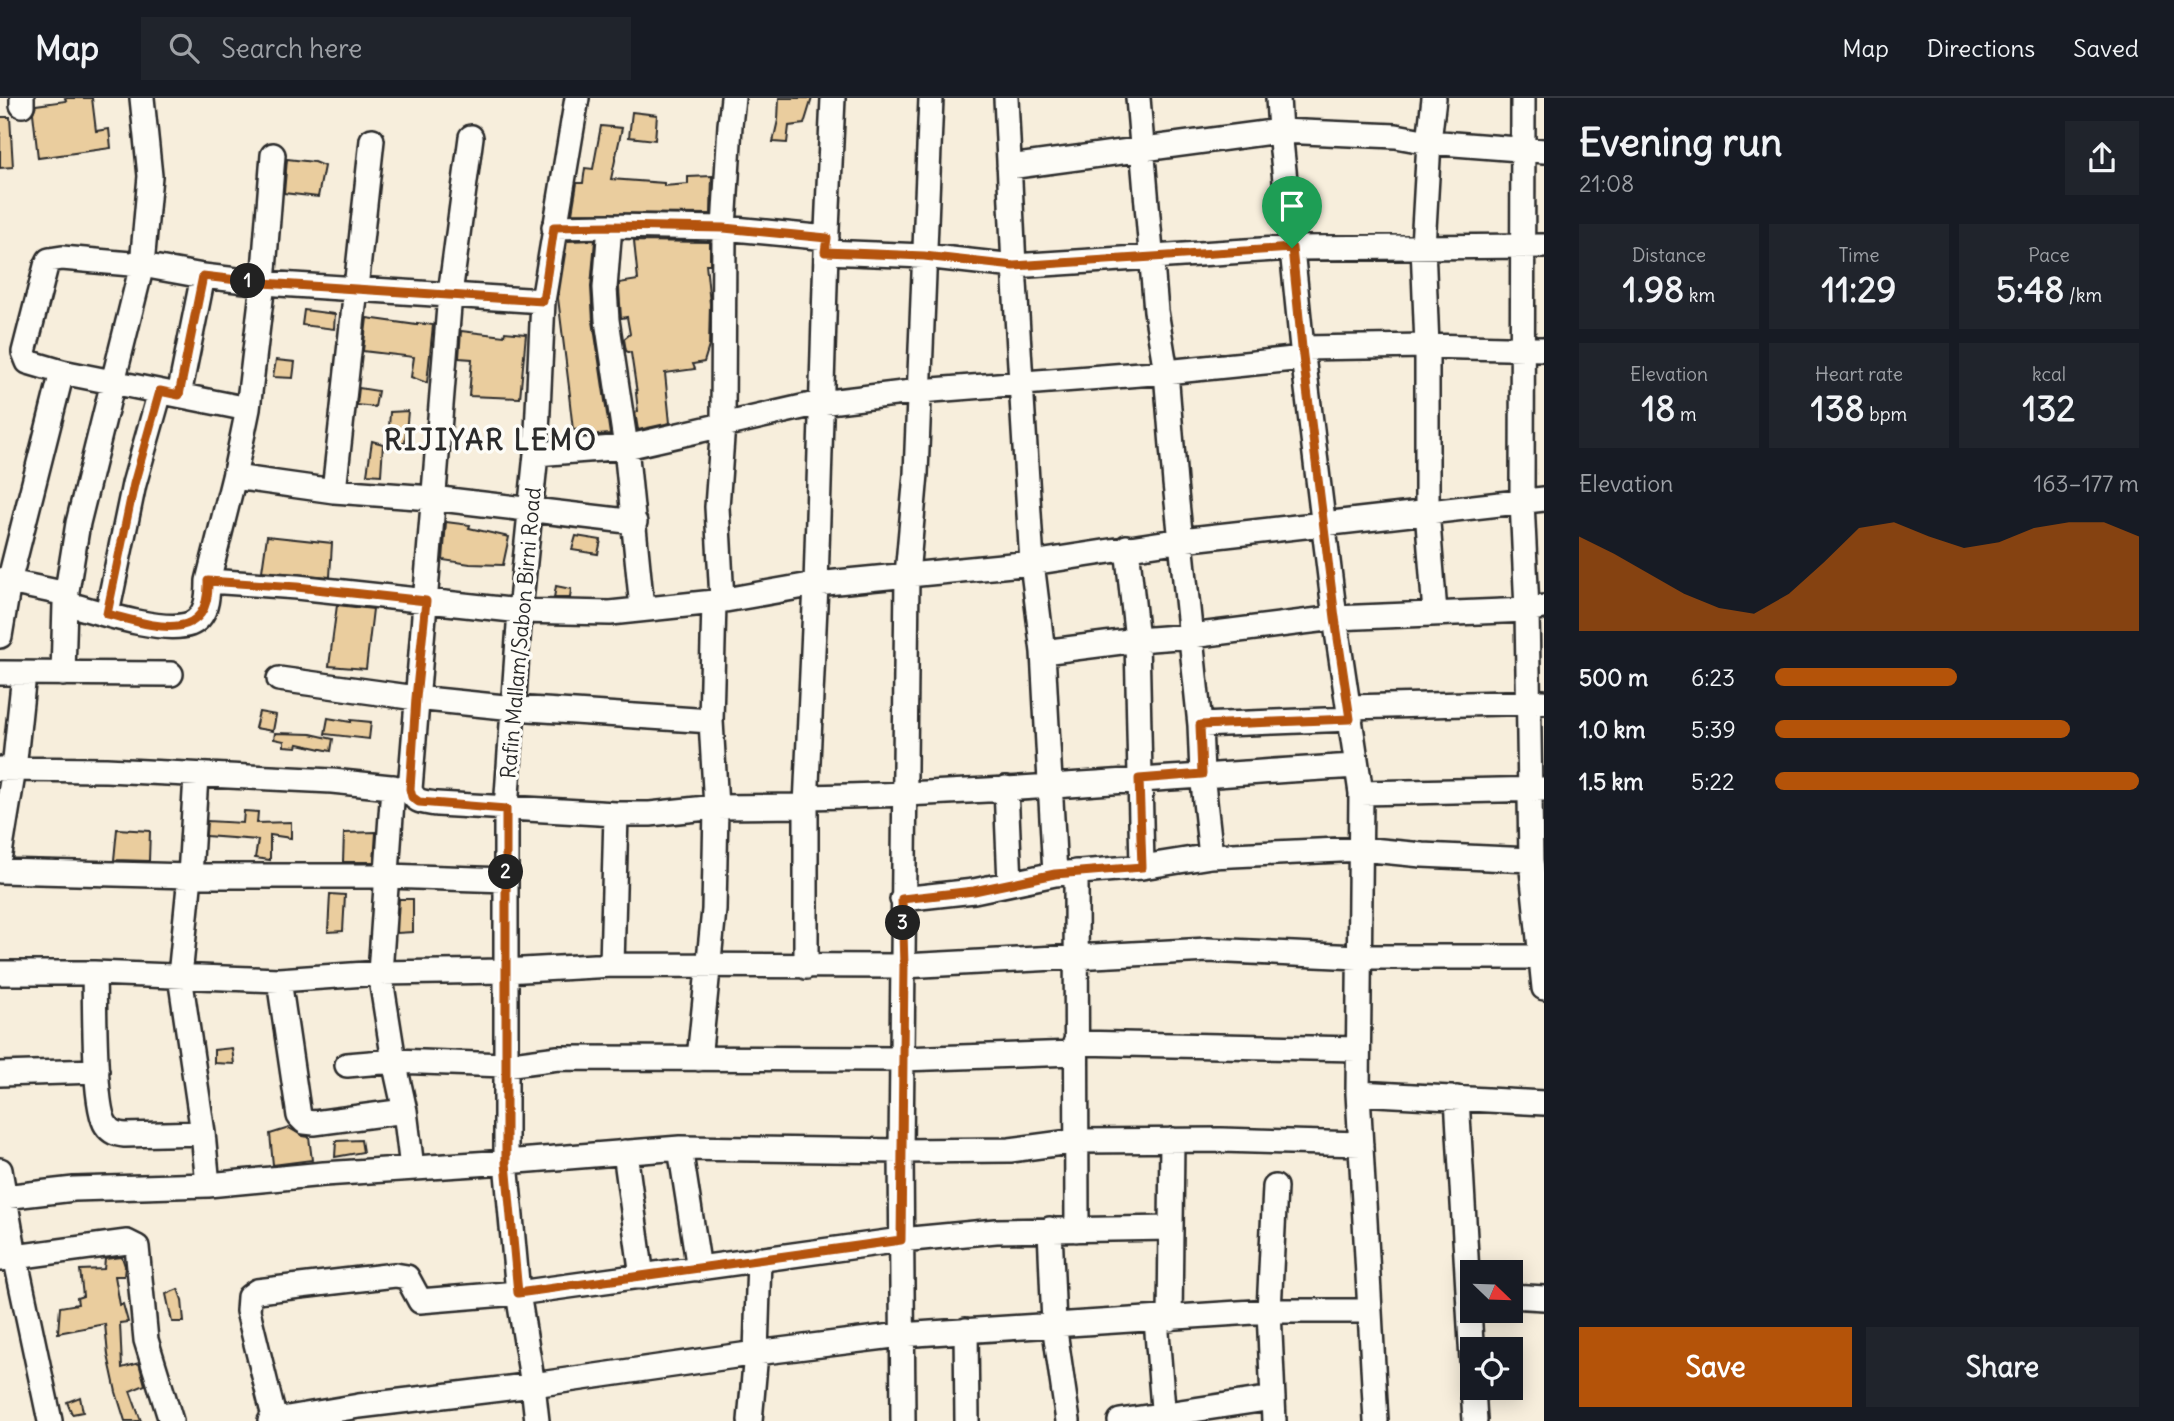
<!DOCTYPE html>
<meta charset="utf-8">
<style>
:root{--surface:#171b24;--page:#20242c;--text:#f1f3f6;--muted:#9ea1a6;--line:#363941;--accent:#b45309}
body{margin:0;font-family:Delius,sans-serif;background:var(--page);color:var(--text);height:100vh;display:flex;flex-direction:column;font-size:26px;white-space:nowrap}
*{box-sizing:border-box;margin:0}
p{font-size:23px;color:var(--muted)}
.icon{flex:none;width:38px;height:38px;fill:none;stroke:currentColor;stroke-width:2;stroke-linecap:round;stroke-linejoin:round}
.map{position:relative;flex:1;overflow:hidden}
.side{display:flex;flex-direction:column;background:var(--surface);width:630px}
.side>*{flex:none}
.needle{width:46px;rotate:113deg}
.buttons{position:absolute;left:1460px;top:1162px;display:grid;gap:14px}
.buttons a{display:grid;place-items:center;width:63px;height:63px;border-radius:0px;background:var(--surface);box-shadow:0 4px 18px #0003;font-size:35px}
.pin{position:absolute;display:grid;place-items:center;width:60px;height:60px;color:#fff;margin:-72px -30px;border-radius:50% 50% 50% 0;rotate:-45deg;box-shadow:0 0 7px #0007}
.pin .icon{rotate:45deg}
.km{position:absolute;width:35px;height:35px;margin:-18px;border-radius:50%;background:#222;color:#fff;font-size:19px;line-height:35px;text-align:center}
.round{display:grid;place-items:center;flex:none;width:74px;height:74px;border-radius:0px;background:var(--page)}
.summary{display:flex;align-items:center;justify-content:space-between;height:119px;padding:0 35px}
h1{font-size:38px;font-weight:700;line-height:52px}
.stats{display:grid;grid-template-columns:repeat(3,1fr);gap:10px;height:119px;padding:7px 35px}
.stats div{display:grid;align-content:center;border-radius:0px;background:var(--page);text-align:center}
.stats b{font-size:35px;font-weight:700}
.stats small{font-size:19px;font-weight:400}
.stats p{font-size:19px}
.chart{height:196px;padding:14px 35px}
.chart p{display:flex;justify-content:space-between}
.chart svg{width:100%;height:126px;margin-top:7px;fill:var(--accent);opacity:.7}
.button{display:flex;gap:14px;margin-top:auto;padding:14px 35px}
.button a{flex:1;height:80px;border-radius:0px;background:var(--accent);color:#fff;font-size:28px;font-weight:700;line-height:80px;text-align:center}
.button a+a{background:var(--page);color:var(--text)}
ul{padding:0 35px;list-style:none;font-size:23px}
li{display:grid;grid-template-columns:112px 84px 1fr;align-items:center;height:52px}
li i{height:18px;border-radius:9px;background:var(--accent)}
header{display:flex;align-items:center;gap:42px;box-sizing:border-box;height:98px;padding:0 35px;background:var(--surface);border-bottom:2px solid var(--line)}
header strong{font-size:33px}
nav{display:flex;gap:38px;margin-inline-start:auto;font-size:24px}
.search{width:490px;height:63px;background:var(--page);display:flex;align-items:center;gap:18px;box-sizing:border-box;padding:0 24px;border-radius:0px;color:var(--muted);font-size:26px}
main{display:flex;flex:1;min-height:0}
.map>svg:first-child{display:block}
.building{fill:#eacd9e;stroke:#2b2b2b;stroke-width:2}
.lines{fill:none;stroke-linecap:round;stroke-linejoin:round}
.minor-casing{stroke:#2b2b2b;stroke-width:28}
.minor{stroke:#fdfcf7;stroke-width:23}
.route-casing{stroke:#fff;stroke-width:14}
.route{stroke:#b45309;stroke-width:9}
.labels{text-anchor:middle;stroke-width:7;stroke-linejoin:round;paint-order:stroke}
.street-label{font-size:21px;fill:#2b2b2b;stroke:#fdfcf7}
.district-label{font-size:28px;font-weight:bold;letter-spacing:2px;fill:#2b2b2b;stroke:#fdfcf7}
</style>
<header>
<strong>Map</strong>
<div class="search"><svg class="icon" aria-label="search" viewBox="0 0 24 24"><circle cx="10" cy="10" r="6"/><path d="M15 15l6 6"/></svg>Search here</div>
<nav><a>Map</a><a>Directions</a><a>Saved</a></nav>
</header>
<main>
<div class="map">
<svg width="1544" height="1323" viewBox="0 0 1544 1323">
<rect width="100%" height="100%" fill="#f7eedc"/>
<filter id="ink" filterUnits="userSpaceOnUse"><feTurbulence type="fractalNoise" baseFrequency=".0143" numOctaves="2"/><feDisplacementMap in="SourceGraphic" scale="14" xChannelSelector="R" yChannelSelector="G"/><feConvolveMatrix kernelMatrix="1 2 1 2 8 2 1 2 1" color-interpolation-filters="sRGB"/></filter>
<g filter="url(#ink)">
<path class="building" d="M65,0H92L96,33L109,31L111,50L38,60L33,15L36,7L66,3Z
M779,0H812L804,26L789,28L787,45L773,44L778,22Z
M632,14L657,17L655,42L629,39Z
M0,19H10L13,69L0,70Z
M601,28L622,30L611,81L664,85V88L688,86V79L712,78L711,116L572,115L577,85H583L585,70L593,71Z
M287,61L314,64L324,68L318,99L284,95Z
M595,142L591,189L593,223L610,336L585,338L584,331L573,332L569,297H570L558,200L567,143Z
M634,143L710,144V166H706L710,206L709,248L704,264L693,266L695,271L665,275L670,325L638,332L635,314L638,313L636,295H637L631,255L626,253L624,241L630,236L627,219L621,220L619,190V185L638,182Z
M304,212L335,216L334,231L302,227Z
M367,220L417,227V225L433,227L427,285L411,279L414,259L363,253Z
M461,233L504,238L505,234L526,236L520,300L469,298L472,261L459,260Z
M276,262L295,264L293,280L273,279Z
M359,290L378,293L375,309L357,307Z
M408,313L405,345H388L390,314Z
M372,343L383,346L381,377L367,376Z
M446,424L470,427L469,430L509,439L503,467L470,466L443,462Z
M267,438L332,445L330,479L262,473Z
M576,438L601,442L598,456L572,452Z
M556,488L571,491L570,500H554Z
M337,507L373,511L366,571L329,568Z
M259,614L276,617L273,633L255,630Z
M328,620L351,624V622L371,624L369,641L325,636Z
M275,635L311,636L333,641L331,653L298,646L297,649L284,648V643L274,641Z
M244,713L258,714L257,725L291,724V740L270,737V762L255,760L258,742L206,738L207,723L243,725Z
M117,731L150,733L149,763L114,762Z
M376,734L374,764H343L344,735Z
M330,796L345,797L343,833L328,834Z
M399,801H413V834L397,835Z
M232,950L234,966L214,965V952Z
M289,1030L303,1038L309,1039L312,1062L273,1067L270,1036Z
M361,1042L363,1054L335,1059L336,1043Z
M122,1159L125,1168L124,1178H115L120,1207L123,1206L128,1224L120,1225L122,1270L139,1265L145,1287L130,1293L141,1323H125L116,1294L108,1257L105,1226L58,1235L60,1209L78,1206L77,1200L83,1198L80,1172L104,1171L105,1161Z
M178,1191L182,1202L184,1224H172L166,1196Z
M80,1299L83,1314L72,1316L67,1304Z"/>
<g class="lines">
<defs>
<path id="minor" d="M22,0V7
M1006,0L1014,168L1032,465L1043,554L1055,776
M1138,0L1156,213L1166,274L1175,385L1200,627L1202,676L1211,758
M1278,0L1280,33L1302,250L1335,520L1361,695L1358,995L1376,1323
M1434,0L1429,44L1423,148L1427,248V412L1435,515
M1523,0L1522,403L1527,512L1531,762L1544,890
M471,39L450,196L410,691C414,705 424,704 437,706L616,716H650L716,709L806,708
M1009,69L1280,33L1396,38L1429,44L1544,53
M610,128L605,190L607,222L626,349L642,510
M554,129L610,128L724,130L827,140
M826,154L924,158L1014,168L1292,150L1544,148
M1302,250L1427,248L1544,251
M179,297L203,178
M248,311L62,274L28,264L24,254L46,168L49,162L62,160L142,167L203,178L263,185L543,203
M536,356L626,349L820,305L920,293L1166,274L1303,260
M234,379L334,393L432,400L635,424
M334,393L372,42
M1127,449L1137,542L1142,769
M0,482L67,496
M208,483L297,489L520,513L610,515L714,504L816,486L1032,465L1182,442L1544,401
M722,502L717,409L723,326L724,130L730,27L733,0
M65,505C94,513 163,536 190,526C207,519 208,499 208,483L234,379L248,311L263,185L273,57
M107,516L134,386L160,294
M0,538L9,484L62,274
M1043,554L1137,542L1191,538L1335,520L1527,512L1544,509
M0,575L171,576
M63,576L65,505L78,425L142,167L150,78L142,0
M279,581L416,600L514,610L711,623
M1349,609L1544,604
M1200,627L1351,621
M0,671L106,672L332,683L410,691
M196,678L190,778L180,878L203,1035L208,1087
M393,689L380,875L394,963L405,1013L412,1070
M1006,690L1010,785
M1361,695L1544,691
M807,699C991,696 1174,678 1357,668
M0,756L14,671L24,576
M0,773L190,778H387L506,782
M1076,774L1077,1132
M902,801L974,793L1055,776L1142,769L1211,758L1361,751L1422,757L1531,762
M612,867L616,716
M806,869V708L816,486L826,154L833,0
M0,875H94L279,882L380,875L505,873L612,867L904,868L1208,852L1358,859H1544
M94,875C95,902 93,1009 106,1027C111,1035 117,1036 125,1037L203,1035
M279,882L299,1018L305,1024L314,1025L405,1013
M1075,945L1357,951
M699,961L714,812L716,709L711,623L714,504
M347,967L394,963L505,967L558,960L902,961L1075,955
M0,976L97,973
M1358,995L1544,1005
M1457,1000L1472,1263
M680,1050L699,1171
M625,1054L642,1179
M0,1072L15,1158L50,1323
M4,1099L74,1091L208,1087L324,1076L506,1064L680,1050L901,1053L1010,1052L1077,1043L1221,1042L1361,1046
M1050,1131L1054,1226L1068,1323
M0,1161L127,1144L137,1149L146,1242L171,1323
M1510,1198L1544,1200
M1170,1221L1172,1042
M1156,1222L1164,1323
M966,1232L967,1323
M1473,1290L1475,1323
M270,1323L359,1308L533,1287L756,1255L901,1237L1269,1213H1369
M275,1323L248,1213L249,1199L257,1193L395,1177L407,1179L420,1203L518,1195L901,1142L996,1133L1171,1130
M537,1323L533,1287L518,1195L506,1064V711L520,513L536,356L543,203L577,0
M750,1323L756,1255L759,1161
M903,1323L901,1053L907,477L916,376L931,0
M1120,1323L1273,1300
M1274,1323L1269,1213L1275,1089"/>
</defs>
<use href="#minor" class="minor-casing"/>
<use href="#minor" class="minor"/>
</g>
</g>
<g class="lines" filter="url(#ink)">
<defs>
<path id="route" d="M610,128L724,130L827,140L825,154L924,158L1014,168L1292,150L1302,250L1335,520L1350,621L1200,627L1202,676L1139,681L1142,769L1055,776L974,793L902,801L904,868L901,1142L518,1195L506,1065V711L419,704L412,699L410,691L416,600L426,503L297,489L208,483C210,550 148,526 107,516L134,386L160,293L179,297L203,178L263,185L543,203L554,129Z"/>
</defs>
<use href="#route" class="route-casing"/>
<use href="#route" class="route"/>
</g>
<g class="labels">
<g class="street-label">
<text transform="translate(521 535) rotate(-85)" y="7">Rafin Mallam/Sabon Birni Road</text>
</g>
<g class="district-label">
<text x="491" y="352">RIJIYAR LEMO</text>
</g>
</g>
</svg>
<div class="buttons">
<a><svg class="needle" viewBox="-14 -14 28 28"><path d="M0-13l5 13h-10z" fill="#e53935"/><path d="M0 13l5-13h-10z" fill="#9ea1a6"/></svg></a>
<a><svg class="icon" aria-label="locate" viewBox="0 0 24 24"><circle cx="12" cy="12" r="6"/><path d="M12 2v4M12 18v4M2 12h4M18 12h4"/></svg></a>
</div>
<div class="pin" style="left:1292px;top:150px;background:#1e9e55"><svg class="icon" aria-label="arrive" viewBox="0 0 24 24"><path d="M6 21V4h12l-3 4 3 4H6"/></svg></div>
<b class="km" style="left:248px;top:183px">1</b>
<b class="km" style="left:506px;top:774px">2</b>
<b class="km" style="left:903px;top:825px">3</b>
</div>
<section class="side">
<div class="summary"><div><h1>Evening run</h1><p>21:08</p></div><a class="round"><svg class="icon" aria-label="share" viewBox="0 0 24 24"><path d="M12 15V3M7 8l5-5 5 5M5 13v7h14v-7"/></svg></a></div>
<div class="stats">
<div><p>Distance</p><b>1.98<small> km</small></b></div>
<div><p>Time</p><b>11:29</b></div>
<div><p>Pace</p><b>5:48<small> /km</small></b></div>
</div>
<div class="stats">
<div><p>Elevation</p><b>18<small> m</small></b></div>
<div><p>Heart rate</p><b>138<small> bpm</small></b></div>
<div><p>kcal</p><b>132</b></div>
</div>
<div class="chart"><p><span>Elevation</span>163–177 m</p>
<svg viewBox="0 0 160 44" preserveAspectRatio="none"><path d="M0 44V11L10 17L20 24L30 31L40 36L50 38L60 31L70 20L80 8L90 6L100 11L110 15L120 13L130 8L140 6L150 6L160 11V44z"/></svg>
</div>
<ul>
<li><b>500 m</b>6:23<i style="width:50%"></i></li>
<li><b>1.0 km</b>5:39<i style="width:81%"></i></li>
<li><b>1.5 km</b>5:22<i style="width:100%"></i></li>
</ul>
<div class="button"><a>Save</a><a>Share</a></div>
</section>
</main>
